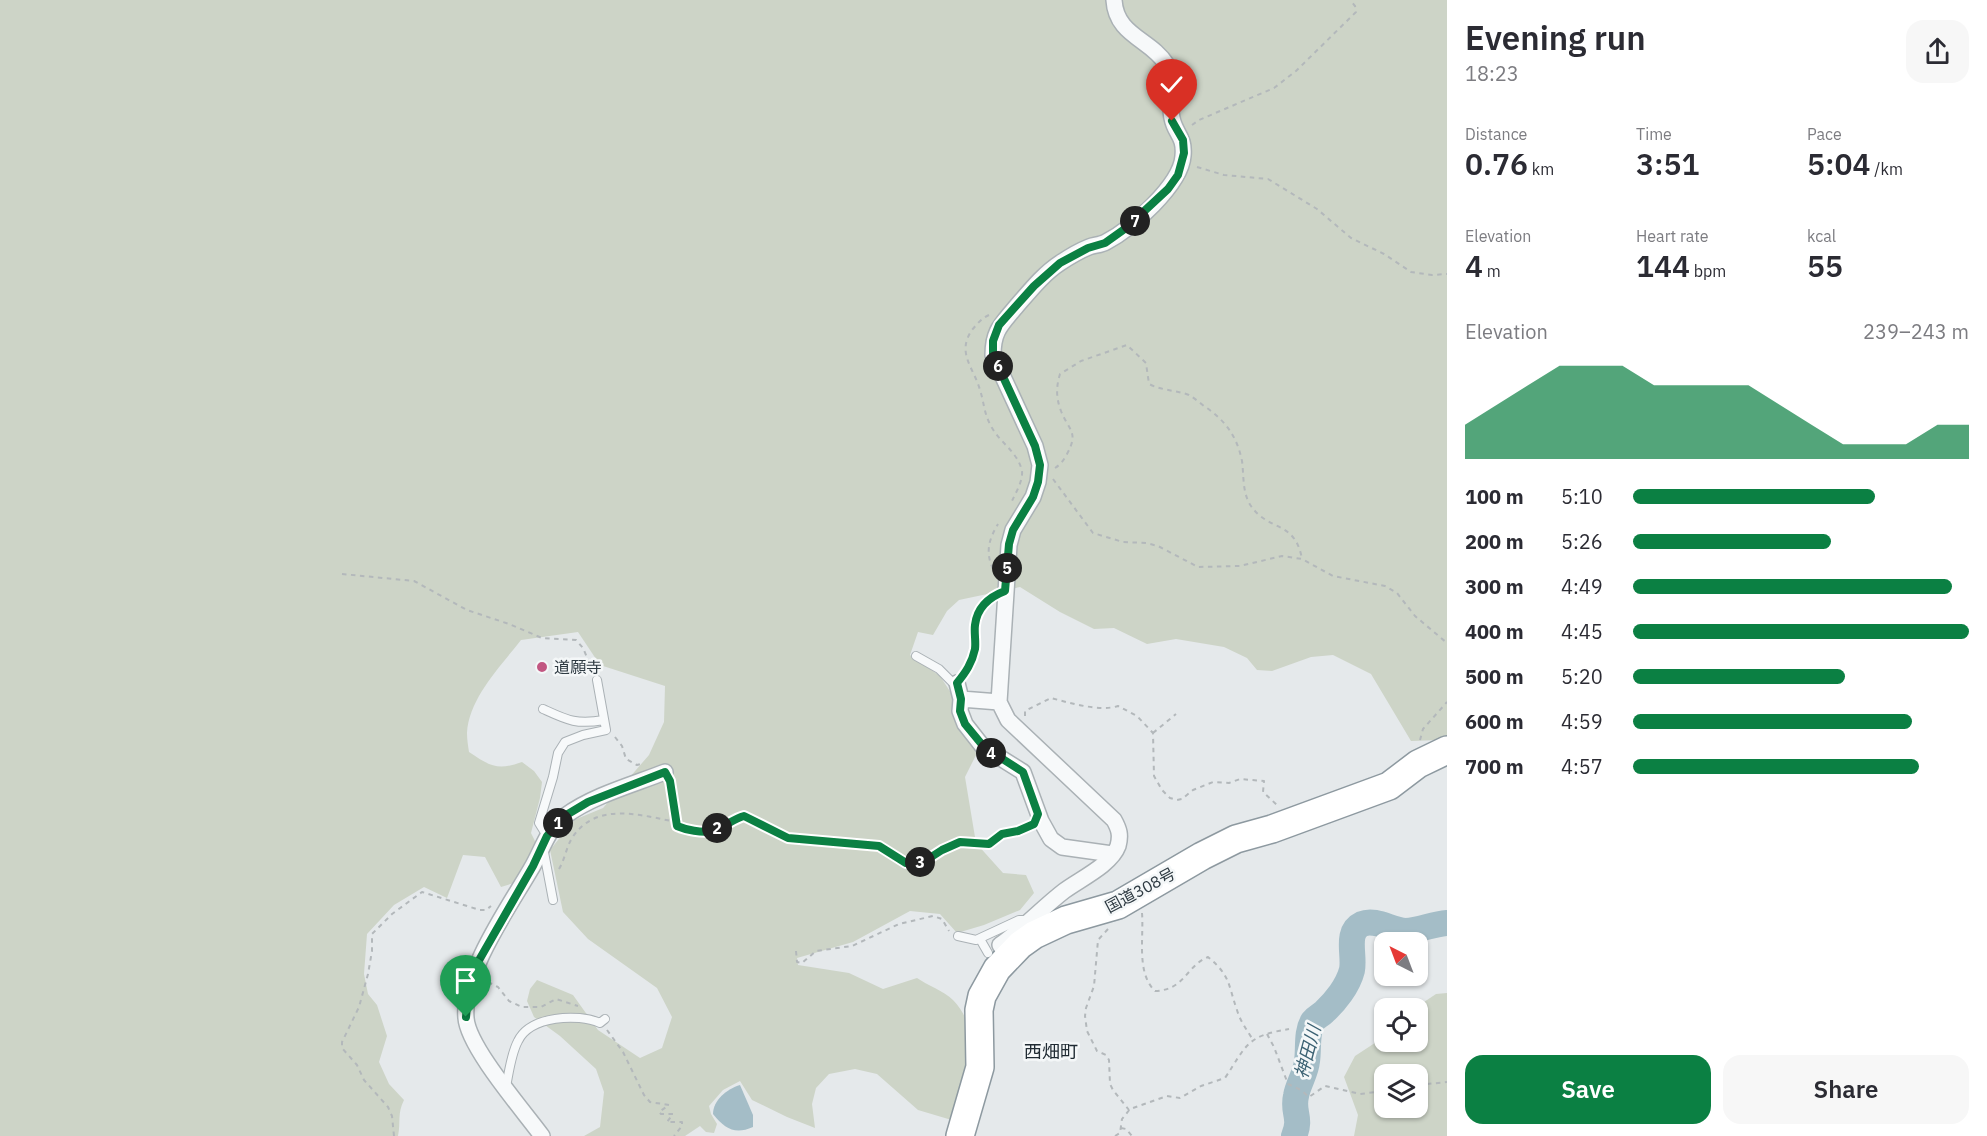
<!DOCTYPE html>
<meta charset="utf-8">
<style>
:root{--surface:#fff;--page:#f7f7f7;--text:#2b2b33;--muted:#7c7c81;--accent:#0b8043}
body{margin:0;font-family:"IBM Plex Sans","Noto Sans JP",sans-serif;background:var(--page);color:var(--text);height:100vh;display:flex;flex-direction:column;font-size:22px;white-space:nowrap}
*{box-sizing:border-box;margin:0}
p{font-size:20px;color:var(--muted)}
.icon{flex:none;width:33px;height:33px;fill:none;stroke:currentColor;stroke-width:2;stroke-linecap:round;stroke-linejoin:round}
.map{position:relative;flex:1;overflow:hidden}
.panel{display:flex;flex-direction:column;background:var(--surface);width:540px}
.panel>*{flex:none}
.needle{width:39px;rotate:318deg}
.tools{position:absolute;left:1374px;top:932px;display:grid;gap:12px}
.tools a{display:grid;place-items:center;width:54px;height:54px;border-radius:12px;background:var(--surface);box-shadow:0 2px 4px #0004;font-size:30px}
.pin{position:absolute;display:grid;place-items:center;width:51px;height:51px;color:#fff;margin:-62px -26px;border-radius:50% 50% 50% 0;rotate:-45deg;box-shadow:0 0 6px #0007}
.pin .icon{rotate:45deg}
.km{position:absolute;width:30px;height:30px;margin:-15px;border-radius:50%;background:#222;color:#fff;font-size:16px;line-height:30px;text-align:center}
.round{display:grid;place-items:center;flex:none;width:63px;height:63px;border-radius:18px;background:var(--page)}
.headline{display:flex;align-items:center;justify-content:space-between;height:102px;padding:0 18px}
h1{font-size:33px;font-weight:600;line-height:45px}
.stats{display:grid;grid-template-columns:repeat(3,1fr);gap:9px;height:102px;padding:6px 18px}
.stats div{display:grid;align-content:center}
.stats b{font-size:30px;font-weight:600}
.stats small{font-size:16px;font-weight:400}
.stats p{font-size:16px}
.chart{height:168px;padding:12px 18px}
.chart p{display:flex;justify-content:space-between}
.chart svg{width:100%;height:108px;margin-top:6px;fill:var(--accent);opacity:.7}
.cta{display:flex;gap:12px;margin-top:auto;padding:12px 18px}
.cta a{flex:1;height:69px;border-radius:18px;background:var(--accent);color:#fff;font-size:24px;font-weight:600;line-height:69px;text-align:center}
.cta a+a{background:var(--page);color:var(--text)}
ul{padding:0 18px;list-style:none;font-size:20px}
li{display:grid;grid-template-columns:96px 72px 1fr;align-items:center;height:45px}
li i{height:15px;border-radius:8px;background:var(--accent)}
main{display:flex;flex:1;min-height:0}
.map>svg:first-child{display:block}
.green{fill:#cdd4c7;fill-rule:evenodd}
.water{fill:#a4bdc7}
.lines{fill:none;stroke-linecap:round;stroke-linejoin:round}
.river{stroke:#a4bdc7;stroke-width:26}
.lane-casing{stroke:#aab1b5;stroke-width:10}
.street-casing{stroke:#aab1b5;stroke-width:18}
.highway-casing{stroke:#8d99a0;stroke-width:30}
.path{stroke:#b3b8bb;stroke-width:2;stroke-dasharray:4.5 4.5;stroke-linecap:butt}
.lane{stroke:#f7f9fa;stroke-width:8}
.street{stroke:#f7f9fa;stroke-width:15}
.highway{stroke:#fff;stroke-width:27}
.route-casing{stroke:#fff;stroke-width:12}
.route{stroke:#0b8043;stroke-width:8}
.poi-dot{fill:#c25782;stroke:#f4f7f8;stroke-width:2}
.labels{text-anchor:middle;stroke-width:5;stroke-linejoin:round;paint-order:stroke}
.poi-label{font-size:16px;fill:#2e3a42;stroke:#f4f7f8;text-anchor:start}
.street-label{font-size:16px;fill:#2e3a42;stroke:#f4f7f8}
.neighbourhood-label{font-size:18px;fill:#202b33;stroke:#f4f7f8}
.water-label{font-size:18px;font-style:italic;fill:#3b6172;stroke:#f4f7f8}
</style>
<main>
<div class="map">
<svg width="1447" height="1136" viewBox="0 0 1447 1136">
<rect width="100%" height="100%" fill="#e5e9eb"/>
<path class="green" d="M0,0H1447V735L1440,740L1411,741L1371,674L1333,655L1311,657L1272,671L1257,670L1247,658L1224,647L1176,639L1147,644L1114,628L1094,629L1060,612L1020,587L959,600L947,611L933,635L918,632L910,655L940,676L953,696L956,722L977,753L965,777L976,843L1003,873L1026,875L1034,893L1020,910L984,925L957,933L940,914L910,911L853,942L797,958L798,965L849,973L883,989L917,978C927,985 944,991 953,1000C986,1034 965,1083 955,1121L918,1110L877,1074L855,1069L829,1074L816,1088L812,1104L815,1128L787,1117L752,1100L740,1081L723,1090L709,1106L711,1114L717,1124L714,1133L706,1132L700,1126L685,1136H584L600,1127L604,1092L596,1069L560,1036L534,1017L527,1001L530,989L537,980L573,995L598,1030L640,1058L662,1048L672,1017L657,988L588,939L563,912L550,850L574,820L603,808L649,755L664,722L665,686L600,665L578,632L521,640C500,667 469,698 467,733C467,739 468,746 469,752C490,766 497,771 522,762L534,771L542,782L540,798L531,833L537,845L517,882L501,887L485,857L463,855L447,898L424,887L394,905L367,934L364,974L368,994L377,1005L387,1036L379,1062L389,1084L404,1100C397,1114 401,1122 398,1136H0Z
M1447,993V1136H1354L1358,1115L1344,1077L1355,1056L1384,1037V1041H1418V1008H1415L1436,994ZM1384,1074H1418V1107H1384Z"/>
<path class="water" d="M740,1085L753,1115V1127C735,1135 725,1129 713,1114C713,1100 727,1089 740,1085Z"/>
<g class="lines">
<path class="river" d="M1294,1136C1302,1117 1292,1113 1296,1096C1298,1084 1306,1073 1307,1061C1309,1049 1306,1032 1313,1021C1316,1017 1321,1015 1324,1012C1335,1002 1348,986 1352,970C1355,955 1345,932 1362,924C1376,918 1392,931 1406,931C1420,930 1433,924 1447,923"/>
<defs>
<path id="lane" d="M916,656L939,669L952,682L957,683C966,672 972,663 975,649C976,641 974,633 975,625C977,608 989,597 1005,591
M543,709C567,720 576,725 604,720
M547,836L539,823L553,777L558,753L565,742L583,735L606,730L597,680
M543,847L553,900
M958,936L976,940L1019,920H1027
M980,939L988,953
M506,1087C509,1072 511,1054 518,1041C530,1016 578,1013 600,1023L605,1019"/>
<path id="street" d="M957,683L961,699L960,711L965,724L983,747L1023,772L1041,821L1051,839L1062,847L1112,854
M961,699L999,702
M1007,956L1000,945C1023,929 1042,908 1064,891C1080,879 1111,865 1118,846C1121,835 1119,829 1114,820L1008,720L999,702L1009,545L1013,530L1033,497L1038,482L1040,465L1035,446L993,355C993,331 1001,325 1015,308C1029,292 1043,274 1060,263C1069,257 1079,251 1089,247C1094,245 1101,245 1106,242C1131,229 1181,185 1183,156C1185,136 1175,134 1172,118C1168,101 1177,80 1167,65C1151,39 1116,36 1114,0
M542,1136C523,1110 468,1047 466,1018C462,973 509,907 531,869C542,851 547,829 565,816C594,795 632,785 665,772"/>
<path id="highway" d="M960,1136L980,1067L979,1010L982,996L997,969L1020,945L1034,935L1066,920L1118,905L1202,856L1236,839L1272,829L1389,786L1418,764L1447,750"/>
</defs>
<use href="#lane" class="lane-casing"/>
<use href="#street" class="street-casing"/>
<use href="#highway" class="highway-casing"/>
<path class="path" d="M1192,125L1199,120L1274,88L1296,71L1356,12L1355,6L1350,0
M1197,167L1224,175L1268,179L1317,209L1351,238L1384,254L1411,272L1432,275L1447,274
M989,315C982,318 977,324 972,330C956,353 974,368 980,390C984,402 984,414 991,426C999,442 1018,452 1022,471C1023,481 1016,492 1012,501
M1055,468C1060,465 1064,460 1067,454C1079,432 1069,431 1061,411C1056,398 1056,387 1060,374L1081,361L1127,345L1146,363L1149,384C1163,391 1176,390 1189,395C1194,398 1199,402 1204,406C1225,420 1237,436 1242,461C1244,475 1242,493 1251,506C1269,532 1295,520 1302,559
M1053,479L1093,533L1123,542L1146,543L1158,546L1198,567L1240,566L1282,556L1302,559L1333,576L1385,586L1397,593L1415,616L1447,643
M993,569C985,552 989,539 998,524
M342,574L414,581L467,610L509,624L542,638L576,640L583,648L592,669
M1025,716V711L1051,698C1070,703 1100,712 1118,706L1137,716L1153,733L1154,776L1162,790L1170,798L1177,800L1182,799L1193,790L1213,782L1229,783L1240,779L1264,781L1263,792L1277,805
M1153,733L1176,714
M615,737L622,746L626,759L637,765L641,764
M1420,740L1423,729L1447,702
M671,785L677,826C686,830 702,833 712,831C723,828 732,818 744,816L787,838L879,846L906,863L925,861L942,850L960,842L989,844L1002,834L1018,831L1027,827
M559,869C565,859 566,848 572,838C596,801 640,815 676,822
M1142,913C1144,937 1136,973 1155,991C1185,990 1186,966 1208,957C1231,976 1228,985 1237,1010C1240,1021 1247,1030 1253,1040
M1108,929L1098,940L1094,986L1086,1008L1085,1016L1087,1031L1097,1051L1106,1055L1109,1060L1110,1084L1113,1090L1129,1110
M796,951L797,962L802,963L816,951L852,946L899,924L933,916L942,919L949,931
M488,982L498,987L509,1001L522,1007H541L556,999L578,1006
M607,1030L623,1052L644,1095L650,1102L669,1105L659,1112L661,1114H673L667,1122H682V1126L674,1136
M1267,1034L1274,1047L1288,1084L1301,1090L1309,1097L1325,1086L1360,1094L1384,1091
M1418,1085L1447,1082
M1121,1128L1126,1129L1132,1136
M394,1136L392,1116L388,1107L364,1080L357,1065L342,1048V1042L359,1007L368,974L372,951V934L392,914L422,892L480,910H486L491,906
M1115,1136L1120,1133L1122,1119L1130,1109L1167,1096L1180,1098L1201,1086L1225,1078C1247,1045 1246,1036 1289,1029"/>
<use href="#lane" class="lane"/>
<use href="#street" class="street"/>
<use href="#highway" class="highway"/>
</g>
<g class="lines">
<defs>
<path id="route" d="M466,1017L468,996L478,962L533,866L547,836L563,817L588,802L665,772L670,781L677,826C686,830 702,833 712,831C723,828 733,819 744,816L788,838L879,846L906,863L925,861L942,850L960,842L989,844L1002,834L1018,831L1034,824L1038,814L1023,772L984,747L965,724L960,711L961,699L957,683C966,672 972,663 975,649C976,641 974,633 975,625C977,608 989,597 1005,591L1009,544L1013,530L1033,497L1038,482L1040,465L1035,446L993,355V341L999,325L1034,286L1060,263L1088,248L1105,243L1126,228L1168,189L1178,175L1184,153L1183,140L1172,121"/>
</defs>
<use href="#route" class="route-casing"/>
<use href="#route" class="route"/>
</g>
<circle class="poi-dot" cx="542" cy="667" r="6"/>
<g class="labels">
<g class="poi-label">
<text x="554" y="673">道願寺</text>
</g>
<g class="street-label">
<text transform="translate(1140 890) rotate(-28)" y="6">国道308号</text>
</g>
<g class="neighbourhood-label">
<text x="1051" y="1058">西畑町</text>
</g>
<g class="water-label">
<text transform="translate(1308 1052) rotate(-75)" y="6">神田川</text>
</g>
</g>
</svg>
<div class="tools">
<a><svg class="needle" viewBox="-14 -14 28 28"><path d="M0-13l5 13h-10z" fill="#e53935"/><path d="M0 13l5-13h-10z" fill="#7c7c81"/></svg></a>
<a><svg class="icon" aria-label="locate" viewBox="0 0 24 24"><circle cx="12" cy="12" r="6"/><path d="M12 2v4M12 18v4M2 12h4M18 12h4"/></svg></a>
<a><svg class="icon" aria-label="layers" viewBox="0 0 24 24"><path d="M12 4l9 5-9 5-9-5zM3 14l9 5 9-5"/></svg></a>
</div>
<div class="pin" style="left:466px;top:1017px;background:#1e9e55"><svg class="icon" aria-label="arrive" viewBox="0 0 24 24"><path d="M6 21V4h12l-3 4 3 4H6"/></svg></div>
<div class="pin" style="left:1172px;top:121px;background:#d93025"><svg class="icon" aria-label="check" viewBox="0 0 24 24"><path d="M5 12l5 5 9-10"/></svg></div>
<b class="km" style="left:558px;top:823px">1</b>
<b class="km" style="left:717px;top:828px">2</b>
<b class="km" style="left:920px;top:862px">3</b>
<b class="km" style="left:991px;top:753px">4</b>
<b class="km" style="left:1007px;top:568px">5</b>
<b class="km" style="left:998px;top:366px">6</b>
<b class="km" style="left:1135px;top:221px">7</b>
</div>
<section class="panel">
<div class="headline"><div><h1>Evening run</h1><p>18:23</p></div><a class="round"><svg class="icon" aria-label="share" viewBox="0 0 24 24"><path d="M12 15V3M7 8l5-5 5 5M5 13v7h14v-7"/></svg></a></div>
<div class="stats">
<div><p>Distance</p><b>0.76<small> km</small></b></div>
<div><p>Time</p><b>3:51</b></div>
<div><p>Pace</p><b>5:04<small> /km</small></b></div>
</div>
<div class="stats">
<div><p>Elevation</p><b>4<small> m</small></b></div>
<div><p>Heart rate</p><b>144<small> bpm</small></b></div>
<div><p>kcal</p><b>55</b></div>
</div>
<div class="chart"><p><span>Elevation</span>239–243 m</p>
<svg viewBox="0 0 160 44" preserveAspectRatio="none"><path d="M0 44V30L10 22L20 14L30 6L40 6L50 6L60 14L70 14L80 14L90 14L100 22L110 30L120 38L130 38L140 38L150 30L160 30V44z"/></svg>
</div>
<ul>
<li><b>100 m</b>5:10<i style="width:72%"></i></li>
<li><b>200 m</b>5:26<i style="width:59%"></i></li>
<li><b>300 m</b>4:49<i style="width:95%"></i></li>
<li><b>400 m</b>4:45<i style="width:100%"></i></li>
<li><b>500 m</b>5:20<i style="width:63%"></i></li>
<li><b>600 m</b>4:59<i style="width:83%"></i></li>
<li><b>700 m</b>4:57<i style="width:85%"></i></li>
</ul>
<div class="cta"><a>Save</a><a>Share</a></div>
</section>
</main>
